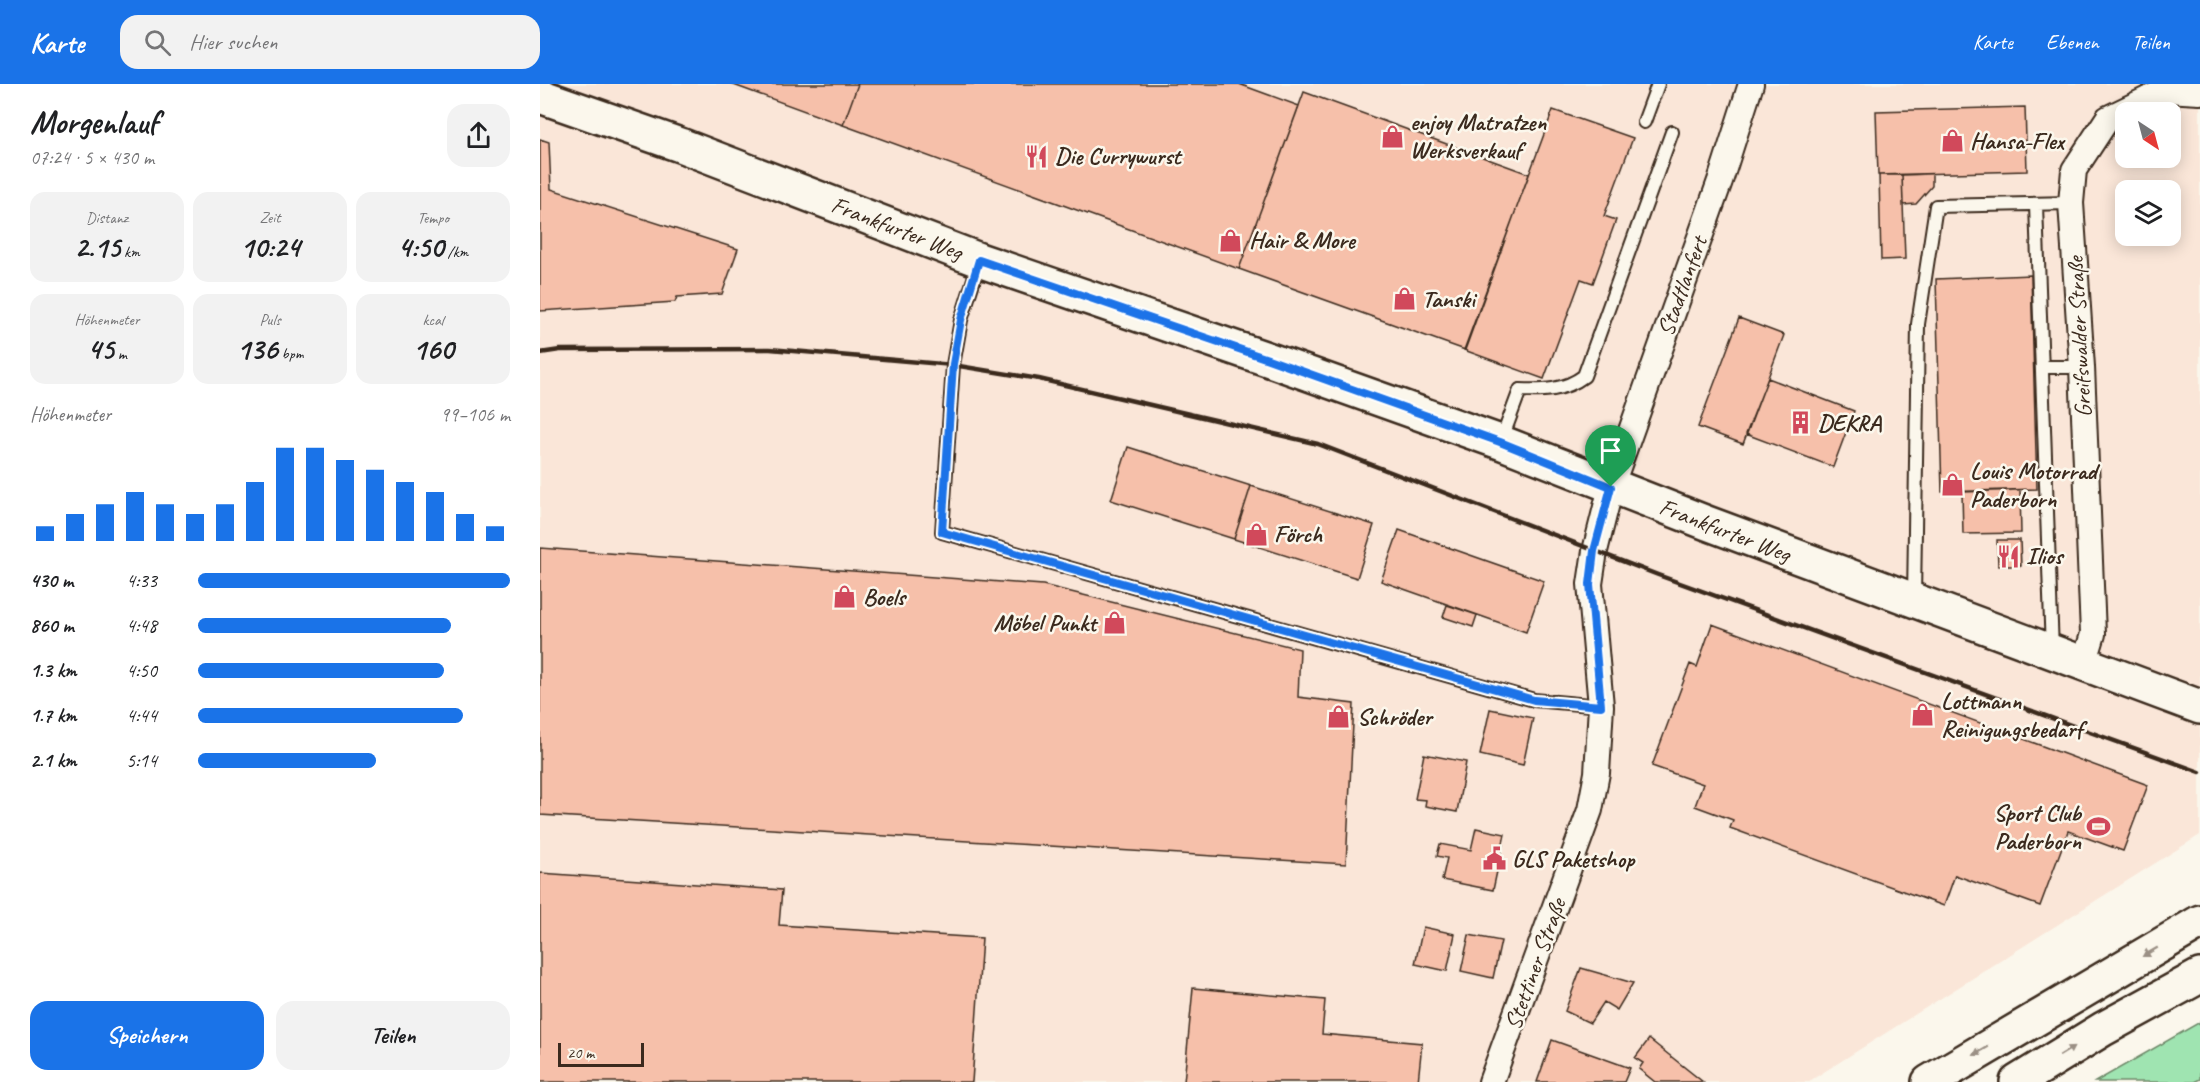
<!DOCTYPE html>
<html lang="de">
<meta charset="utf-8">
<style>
:root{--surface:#fff;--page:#f2f2f2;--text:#202124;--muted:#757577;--accent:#1a73e8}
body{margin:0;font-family:Caveat,sans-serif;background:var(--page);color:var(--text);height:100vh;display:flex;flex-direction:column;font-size:22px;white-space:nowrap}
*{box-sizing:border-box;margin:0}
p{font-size:20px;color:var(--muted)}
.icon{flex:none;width:33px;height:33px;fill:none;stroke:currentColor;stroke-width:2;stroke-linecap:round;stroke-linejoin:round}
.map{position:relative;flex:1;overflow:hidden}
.side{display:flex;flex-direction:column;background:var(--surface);width:540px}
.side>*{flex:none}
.needle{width:39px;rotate:144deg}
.buttons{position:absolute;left:1575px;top:18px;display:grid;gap:12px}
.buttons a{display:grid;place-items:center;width:66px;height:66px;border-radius:12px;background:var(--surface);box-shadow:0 3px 15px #0003;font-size:30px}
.scale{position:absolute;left:18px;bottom:15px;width:86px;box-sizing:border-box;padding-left:6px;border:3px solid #3b2a1e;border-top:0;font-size:16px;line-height:21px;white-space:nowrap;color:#3b2a1e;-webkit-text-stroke:4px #fbf7ec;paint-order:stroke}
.pin{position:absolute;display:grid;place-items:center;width:51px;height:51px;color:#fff;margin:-62px -26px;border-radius:50% 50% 50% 0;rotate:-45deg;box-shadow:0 0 6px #0007}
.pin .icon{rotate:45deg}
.round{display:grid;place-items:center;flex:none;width:63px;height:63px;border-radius:18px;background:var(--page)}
.head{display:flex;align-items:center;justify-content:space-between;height:102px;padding:0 30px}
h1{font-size:33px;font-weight:700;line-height:45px}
.figures{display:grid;grid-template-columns:repeat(3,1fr);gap:9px;height:102px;padding:6px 30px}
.figures div{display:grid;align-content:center;border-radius:15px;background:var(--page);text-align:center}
.figures b{font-size:30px;font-weight:700}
.figures small{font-size:16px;font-weight:400}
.figures p{font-size:16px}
.chart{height:168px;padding:12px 30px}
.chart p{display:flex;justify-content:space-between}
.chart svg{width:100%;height:108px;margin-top:6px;stroke:var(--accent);stroke-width:6}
.button{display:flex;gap:12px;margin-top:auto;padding:12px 30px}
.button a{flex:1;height:69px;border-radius:18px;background:var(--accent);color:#fff;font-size:24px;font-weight:700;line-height:69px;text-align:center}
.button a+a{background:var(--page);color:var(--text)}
ul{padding:0 30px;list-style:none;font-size:20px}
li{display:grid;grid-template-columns:96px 72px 1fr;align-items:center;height:45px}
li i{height:15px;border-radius:8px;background:var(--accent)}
header{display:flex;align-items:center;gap:36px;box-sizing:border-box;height:84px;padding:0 30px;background:var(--accent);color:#fff}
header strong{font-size:28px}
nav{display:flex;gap:33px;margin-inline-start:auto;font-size:21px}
.search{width:420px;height:54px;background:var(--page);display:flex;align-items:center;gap:15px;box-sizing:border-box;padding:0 21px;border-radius:18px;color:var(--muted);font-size:22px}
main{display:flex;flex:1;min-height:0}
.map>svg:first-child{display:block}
.built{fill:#fae6d8;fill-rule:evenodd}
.green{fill:#9fe4b1;stroke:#6d8768;stroke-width:1.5}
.building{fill:#f6c0aa;stroke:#3b2a1e;stroke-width:1.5}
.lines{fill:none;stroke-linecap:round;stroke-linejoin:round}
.service-casing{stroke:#3b2a1e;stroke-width:16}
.minor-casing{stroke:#3b2a1e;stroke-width:28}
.secondary-casing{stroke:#3b2a1e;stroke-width:38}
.trunk-casing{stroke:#3b2a1e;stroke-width:38}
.service{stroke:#fbf7ec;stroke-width:12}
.minor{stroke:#fbf7ec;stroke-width:24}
.secondary{stroke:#fbf7ec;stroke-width:33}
.trunk{stroke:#fbf7ec;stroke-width:33}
.rail{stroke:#3b2a1e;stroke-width:4.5}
.oneway{fill:#9b9085}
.route-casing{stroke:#fff;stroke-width:12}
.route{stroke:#1a73e8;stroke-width:8}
.labels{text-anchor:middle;stroke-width:5;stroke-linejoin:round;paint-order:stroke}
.poi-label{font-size:24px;font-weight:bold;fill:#3b2a1e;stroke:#fbf7ec;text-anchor:start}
.street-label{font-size:24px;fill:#3b2a1e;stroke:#fbf7ec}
</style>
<header>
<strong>Karte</strong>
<div class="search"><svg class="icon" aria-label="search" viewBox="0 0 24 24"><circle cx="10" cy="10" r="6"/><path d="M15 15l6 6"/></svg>Hier suchen</div>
<nav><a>Karte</a><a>Ebenen</a><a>Teilen</a></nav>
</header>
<main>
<section class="side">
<div class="head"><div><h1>Morgenlauf</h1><p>07:24 · 5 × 430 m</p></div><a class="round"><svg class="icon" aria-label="share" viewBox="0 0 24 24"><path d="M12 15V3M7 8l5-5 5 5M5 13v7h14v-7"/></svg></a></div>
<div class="figures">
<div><p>Distanz</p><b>2.15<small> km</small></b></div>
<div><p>Zeit</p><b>10:24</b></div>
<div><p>Tempo</p><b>4:50<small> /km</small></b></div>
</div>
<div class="figures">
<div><p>Höhenmeter</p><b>45<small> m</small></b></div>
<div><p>Puls</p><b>136<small> bpm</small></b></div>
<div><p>kcal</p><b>160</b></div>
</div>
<div class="chart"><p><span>Höhenmeter</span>99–106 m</p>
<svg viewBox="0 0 160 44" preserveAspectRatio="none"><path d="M5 44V38M15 44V33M25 44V29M35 44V24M45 44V29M55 44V33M65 44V29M75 44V20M85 44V6M95 44V6M105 44V11M115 44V15M125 44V20M135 44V24M145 44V33M155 44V38"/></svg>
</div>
<ul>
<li><b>430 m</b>4:33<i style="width:100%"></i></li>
<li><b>860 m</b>4:48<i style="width:81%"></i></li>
<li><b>1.3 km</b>4:50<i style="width:79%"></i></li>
<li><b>1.7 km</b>4:44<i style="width:85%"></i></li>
<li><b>2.1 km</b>5:14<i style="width:57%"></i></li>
</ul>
<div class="button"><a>Speichern</a><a>Teilen</a></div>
</section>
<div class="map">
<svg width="1660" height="998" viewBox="0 0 1660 998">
<rect width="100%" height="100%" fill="#fbf7ec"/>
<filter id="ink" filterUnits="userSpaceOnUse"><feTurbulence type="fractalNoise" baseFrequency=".0167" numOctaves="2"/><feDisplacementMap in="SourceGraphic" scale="12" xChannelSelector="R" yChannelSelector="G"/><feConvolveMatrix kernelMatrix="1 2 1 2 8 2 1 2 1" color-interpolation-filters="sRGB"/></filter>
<g filter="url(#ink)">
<path class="built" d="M0,0H1660V751L1268,998H0ZM1586,28H1630V74H1586ZM1586,106H1630V152H1586Z"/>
<path class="green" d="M1660,938V995L1654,998H1555Z"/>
<path class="building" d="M191,0H318L303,41Z
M318,0H699L759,22L699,185L303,41Z
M764,8L989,90L925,266L699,185Z
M1485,23L1487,87L1338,91L1336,27Z
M1013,26L1093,54L1064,132L1076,136L1053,199L1041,195L1004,295L924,266Z
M0,55L9,58L11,105L198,165L182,210L137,213L135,218L0,227Z
M1392,90V102L1376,120L1363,121L1362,91Z
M1339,91H1362L1365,175L1341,176Z
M1491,191L1497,405L1402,408L1396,195Z
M1199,234L1244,251L1203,360L1158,343Z
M1228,294L1314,327L1293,383L1206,350Z
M588,363L711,402L694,455L571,416Z
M711,402L834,441L817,494L694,455Z
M1480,406L1481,449L1423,450L1422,408Z
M859,446L1004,497L986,548L841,497Z
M1457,456H1480L1481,482H1458Z
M0,464L503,501L760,565L758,613L814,620L806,780L0,731Z
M907,521L937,531L933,543L903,533Z
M1172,540L1608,701L1583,767L1528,747L1500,822L1415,791L1404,822L1190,744L1193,736L1155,722L1163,700L1112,682L1150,580L1157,583Z
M950,625L993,634L983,681L940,671Z
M884,670L926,678L917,728L885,722L886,716L875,715Z
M936,744L965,750L953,806L902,796L907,774L897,772L900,760L931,766Z
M0,789L242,806L239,841L442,854L432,998H0Z
M883,843L915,850L907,887L875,880Z
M929,851L961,857L953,894L921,887Z
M1041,884L1093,899L1077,926L1064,918L1050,939L1025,927Z
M653,904L785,916L782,950L882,959L878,998H644Z
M1109,955L1163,998H1115L1099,985L1103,979L1095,974Z
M1012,956L1090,984L1084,998H997Z"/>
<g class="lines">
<defs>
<path id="service" d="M1104,38L1118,0
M1496,121L1512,567
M439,179L421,236L413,281L402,448L994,616L1061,622
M1502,283H1542
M961,357L980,306C1003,307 1024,307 1044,292L1132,48
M1374,515L1378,240L1396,122L1531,119"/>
<path id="minor" d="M1544,580L1553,550L1542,283L1531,119L1534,86L1568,34L1626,6L1660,8
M951,998L1050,726L1057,689L1061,622L1050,500L1055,467L1071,403L1180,97L1211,0"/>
<path id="secondary" d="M0,12L140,61L439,176L727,275L960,358L1167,439L1660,623"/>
<path id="trunk" d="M1389,998L1660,838
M1477,998L1563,945L1660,892"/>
</defs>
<use href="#service" class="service-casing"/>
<use href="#minor" class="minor-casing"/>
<use href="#secondary" class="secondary-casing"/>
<use href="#trunk" class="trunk-casing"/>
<use href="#service" class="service"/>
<use href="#minor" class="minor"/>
<use href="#secondary" class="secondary"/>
<use href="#trunk" class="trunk"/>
<path class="rail" d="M0,269L20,266L230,265L413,281L499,295L778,360L1118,491L1660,688"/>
</g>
<defs><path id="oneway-solid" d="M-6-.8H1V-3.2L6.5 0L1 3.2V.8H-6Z" transform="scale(1.5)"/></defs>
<g class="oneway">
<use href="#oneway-solid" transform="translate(1610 868) rotate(150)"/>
<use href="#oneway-solid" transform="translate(1441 967) rotate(150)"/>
<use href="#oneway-solid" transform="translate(1527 967) rotate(-32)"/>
</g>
</g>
<g class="lines" filter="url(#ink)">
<defs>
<path id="route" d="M439,176L728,275L960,358L1071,403L1054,467L1050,500L1061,622L994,616L402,448L413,280L421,236Z"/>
</defs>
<use href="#route" class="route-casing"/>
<use href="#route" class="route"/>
</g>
<defs>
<symbol id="shop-bare" viewBox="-9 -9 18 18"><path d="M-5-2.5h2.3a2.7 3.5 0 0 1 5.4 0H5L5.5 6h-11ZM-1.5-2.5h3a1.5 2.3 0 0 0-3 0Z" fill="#d1495b" stroke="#fbf7ec" stroke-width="2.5" paint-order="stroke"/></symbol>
<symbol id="restaurant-bare" viewBox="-9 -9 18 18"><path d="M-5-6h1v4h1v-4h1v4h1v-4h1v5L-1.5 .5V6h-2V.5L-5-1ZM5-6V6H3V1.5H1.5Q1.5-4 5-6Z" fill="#d1495b" stroke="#fbf7ec" stroke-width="2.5" paint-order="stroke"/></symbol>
<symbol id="building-bare" viewBox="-9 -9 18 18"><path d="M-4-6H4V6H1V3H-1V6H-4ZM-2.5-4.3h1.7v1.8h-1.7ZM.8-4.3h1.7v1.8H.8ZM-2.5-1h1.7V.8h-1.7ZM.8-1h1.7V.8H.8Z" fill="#d1495b" stroke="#fbf7ec" stroke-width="2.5" paint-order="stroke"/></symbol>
<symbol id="stadium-bare" viewBox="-9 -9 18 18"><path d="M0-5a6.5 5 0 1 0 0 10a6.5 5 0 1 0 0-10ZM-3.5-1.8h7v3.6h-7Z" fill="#d1495b" stroke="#fbf7ec" stroke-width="2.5" paint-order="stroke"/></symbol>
<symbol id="civic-bare" viewBox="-9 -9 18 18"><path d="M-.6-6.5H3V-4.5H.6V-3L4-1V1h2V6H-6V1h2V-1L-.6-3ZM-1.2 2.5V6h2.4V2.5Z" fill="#d1495b" stroke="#fbf7ec" stroke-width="2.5" paint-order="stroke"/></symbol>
</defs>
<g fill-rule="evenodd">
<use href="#shop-bare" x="836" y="36" width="33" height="33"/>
<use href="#shop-bare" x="1396" y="40" width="33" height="33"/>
<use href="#restaurant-bare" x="480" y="56" width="33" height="33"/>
<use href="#shop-bare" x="674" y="140" width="33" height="33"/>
<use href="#shop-bare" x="848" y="198" width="33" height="33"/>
<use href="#building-bare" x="1244" y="322" width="33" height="33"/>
<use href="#shop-bare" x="1396" y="384" width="33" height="33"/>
<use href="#shop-bare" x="700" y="434" width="33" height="33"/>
<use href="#restaurant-bare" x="1452" y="456" width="33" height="33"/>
<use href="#shop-bare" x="288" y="496" width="33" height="33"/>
<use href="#shop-bare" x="558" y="522" width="33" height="33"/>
<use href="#shop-bare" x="1366" y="614" width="33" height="33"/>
<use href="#shop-bare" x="782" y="616" width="33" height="33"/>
<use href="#stadium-bare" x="1542" y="726" width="33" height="33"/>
<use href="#civic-bare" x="938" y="758" width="33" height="33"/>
</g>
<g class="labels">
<g class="poi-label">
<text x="870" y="46">enjoy Matratzen<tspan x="870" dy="28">Werksverkauf</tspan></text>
<text x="1430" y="65">Hansa-Flex</text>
<text x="515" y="80">Die Currywurst</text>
<text x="709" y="164">Hair &amp; More</text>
<text x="882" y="223">Tanski</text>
<text x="1278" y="347">DEKRA</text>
<text x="1430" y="395">Louis Motorrad<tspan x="1430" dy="28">Paderborn</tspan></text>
<text x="734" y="458">Förch</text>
<text x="1486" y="480">Ilios</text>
<text x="323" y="521">Boels</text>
<text x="556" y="547" text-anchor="end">Möbel Punkt</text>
<text x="1401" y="625">Lottmann<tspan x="1401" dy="28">Reinigungsbedarf</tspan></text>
<text x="817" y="641">Schröder</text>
<text x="1541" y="737" text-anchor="end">Sport Club<tspan x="1541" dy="28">Paderborn</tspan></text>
<text x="972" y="783">GLS Paketshop</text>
</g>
<g class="street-label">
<text transform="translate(357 144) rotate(21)" y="8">Frankfurter Weg</text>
<text transform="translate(1142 202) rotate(-70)" y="8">Stadtlanfert</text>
<text transform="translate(1539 253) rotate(-93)" y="8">Greifswalder Straße</text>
<text transform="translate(1185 446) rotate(21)" y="8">Frankfurter Weg</text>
<text transform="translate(995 880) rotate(-70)" y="8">Stettiner Straße</text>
</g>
</g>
</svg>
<div class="buttons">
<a><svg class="needle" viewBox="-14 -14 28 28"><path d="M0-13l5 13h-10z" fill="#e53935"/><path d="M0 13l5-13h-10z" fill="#757577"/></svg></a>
<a><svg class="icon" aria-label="layers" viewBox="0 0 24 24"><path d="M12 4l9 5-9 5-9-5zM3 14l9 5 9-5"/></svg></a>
</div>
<div class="scale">20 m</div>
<div class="pin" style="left:1071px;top:403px;background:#1e9e55"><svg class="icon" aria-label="arrive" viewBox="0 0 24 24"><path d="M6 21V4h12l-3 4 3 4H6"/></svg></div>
</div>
</main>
